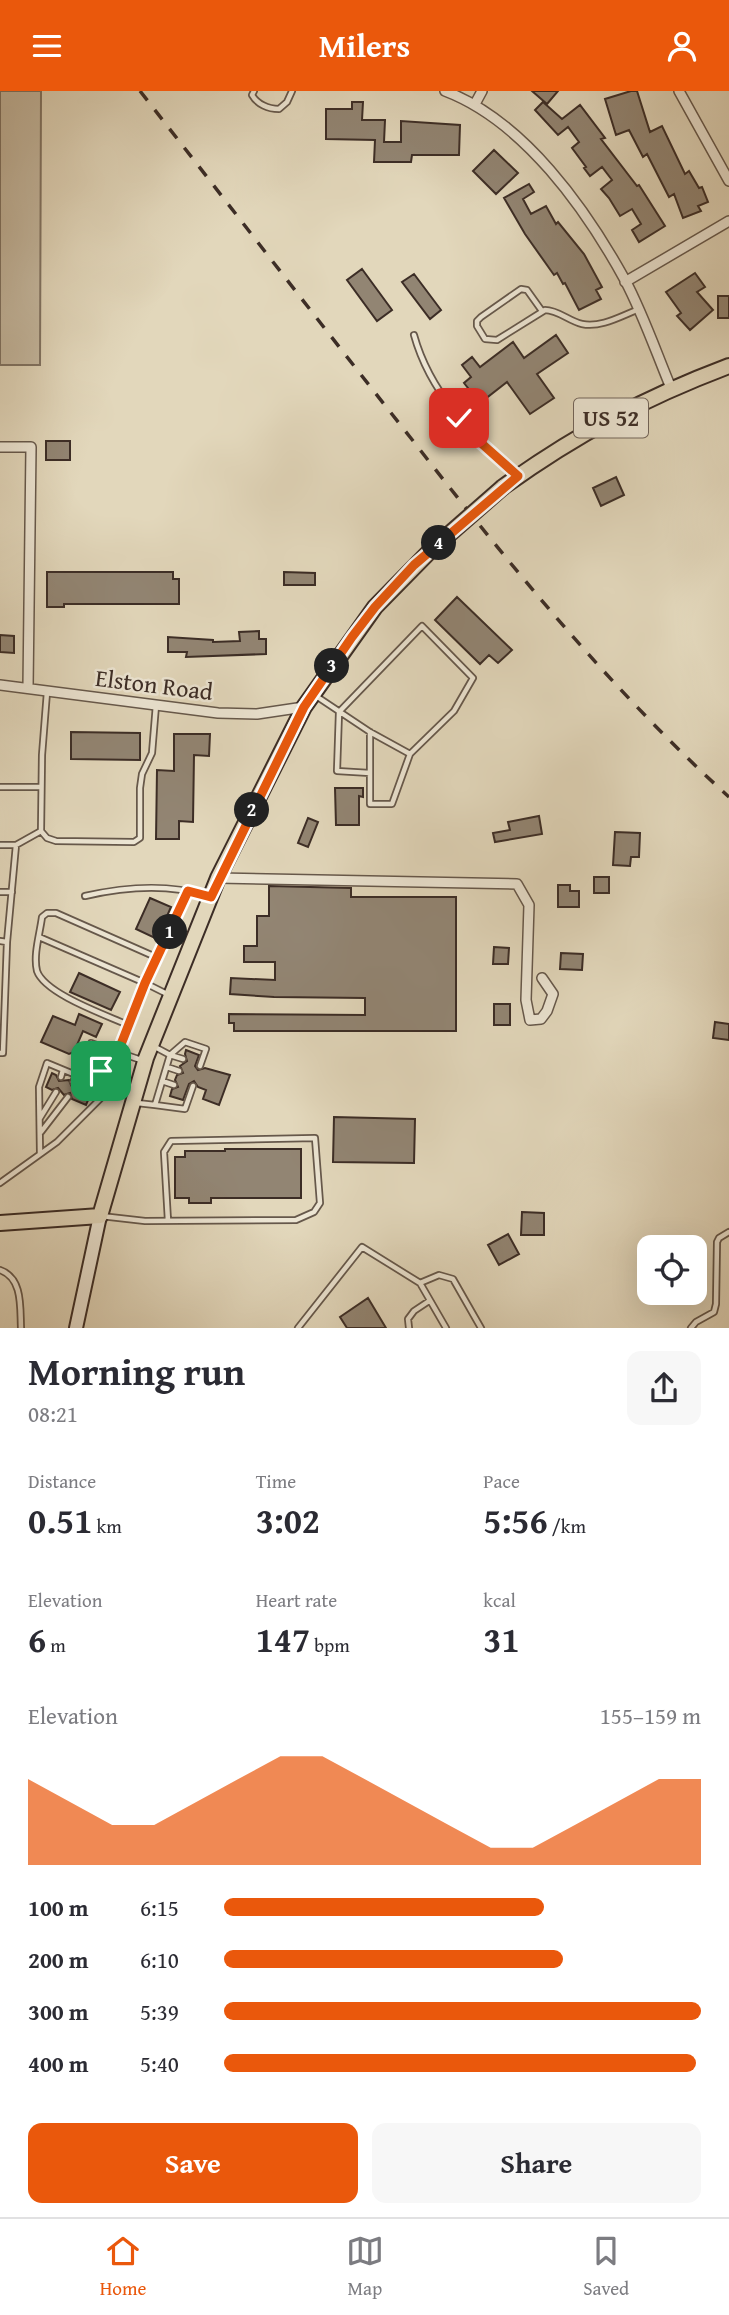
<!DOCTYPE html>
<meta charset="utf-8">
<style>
:root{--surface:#fff;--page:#f7f7f7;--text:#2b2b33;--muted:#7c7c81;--line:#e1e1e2;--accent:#ea580c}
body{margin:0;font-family:"Gentium Book Plus",serif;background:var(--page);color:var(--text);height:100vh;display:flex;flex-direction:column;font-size:26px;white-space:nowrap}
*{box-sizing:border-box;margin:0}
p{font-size:23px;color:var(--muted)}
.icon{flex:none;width:38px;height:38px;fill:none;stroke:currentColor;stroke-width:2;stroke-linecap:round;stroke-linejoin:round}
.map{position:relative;height:1237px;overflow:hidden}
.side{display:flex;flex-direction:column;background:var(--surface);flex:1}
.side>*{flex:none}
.tools{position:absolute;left:637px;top:1144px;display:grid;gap:14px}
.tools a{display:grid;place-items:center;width:70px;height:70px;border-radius:14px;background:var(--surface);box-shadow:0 7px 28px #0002;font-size:35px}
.pin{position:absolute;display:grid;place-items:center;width:60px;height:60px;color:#fff;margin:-30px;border-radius:14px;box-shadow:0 4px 10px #0006}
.km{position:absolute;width:35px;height:35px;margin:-18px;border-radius:50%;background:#222;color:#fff;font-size:19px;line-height:35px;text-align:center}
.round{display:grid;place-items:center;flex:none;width:74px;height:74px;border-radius:14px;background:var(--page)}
.head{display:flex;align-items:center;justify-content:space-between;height:119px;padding:0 28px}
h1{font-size:38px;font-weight:800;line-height:52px}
.stats{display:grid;grid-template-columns:repeat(3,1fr);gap:10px;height:119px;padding:7px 28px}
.stats div{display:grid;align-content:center}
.stats b{font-size:35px;font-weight:800}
.stats small{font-size:19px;font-weight:400}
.stats p{font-size:19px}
.chart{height:196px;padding:14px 28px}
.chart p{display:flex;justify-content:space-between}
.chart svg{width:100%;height:126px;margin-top:7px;fill:var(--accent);opacity:.7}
.button{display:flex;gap:14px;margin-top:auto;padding:14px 28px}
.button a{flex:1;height:80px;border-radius:14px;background:var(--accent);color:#fff;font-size:28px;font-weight:800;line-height:80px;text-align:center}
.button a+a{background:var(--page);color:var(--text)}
ul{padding:0 28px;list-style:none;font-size:23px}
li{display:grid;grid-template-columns:112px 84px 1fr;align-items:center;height:52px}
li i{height:18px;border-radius:9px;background:var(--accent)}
header{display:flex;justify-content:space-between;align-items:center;height:91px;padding:0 28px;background:var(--accent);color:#fff;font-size:32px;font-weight:800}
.tabs{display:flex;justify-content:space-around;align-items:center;height:98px;border-top:2px solid var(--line);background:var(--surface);font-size:19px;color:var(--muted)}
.tabs a{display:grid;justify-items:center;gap:4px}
.tabs .on{color:var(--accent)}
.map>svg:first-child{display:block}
.green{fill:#c6baa2;stroke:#817464;stroke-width:2}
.building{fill:#928573;stroke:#3c2d26;stroke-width:2}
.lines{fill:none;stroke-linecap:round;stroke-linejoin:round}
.lane-casing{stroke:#66584b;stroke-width:8}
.street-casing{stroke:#66584b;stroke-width:12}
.secondary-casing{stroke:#3c2d26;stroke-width:16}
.primary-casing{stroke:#3c2d26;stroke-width:18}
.lane{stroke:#ece5d3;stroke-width:4.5}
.street{stroke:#ece5d3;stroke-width:9}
.secondary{stroke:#ece5d3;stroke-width:12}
.primary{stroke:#e2d7bb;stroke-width:14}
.rail{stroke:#3c2d26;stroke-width:3.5;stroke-dasharray:12 12;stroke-linecap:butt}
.primary-bridge-casing{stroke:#3c2d26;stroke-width:18;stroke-linecap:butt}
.primary-bridge{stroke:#e2d7bb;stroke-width:14}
.route-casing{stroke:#fff;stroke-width:14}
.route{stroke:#ea580c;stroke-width:9}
.labels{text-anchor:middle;stroke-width:5;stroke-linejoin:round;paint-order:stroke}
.shield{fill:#ece5d3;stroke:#71645a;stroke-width:2}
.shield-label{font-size:23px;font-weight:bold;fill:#3c2d26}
.street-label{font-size:24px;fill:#3c2d26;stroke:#ece5d3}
</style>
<header><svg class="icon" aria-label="menu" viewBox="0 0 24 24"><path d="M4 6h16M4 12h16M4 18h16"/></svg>Milers<svg class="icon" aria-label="person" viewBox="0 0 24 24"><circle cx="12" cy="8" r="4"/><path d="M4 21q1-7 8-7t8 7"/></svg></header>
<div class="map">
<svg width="729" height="1237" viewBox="0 0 729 1237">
<rect width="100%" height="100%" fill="#e2d7bb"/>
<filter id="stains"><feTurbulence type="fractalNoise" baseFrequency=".00286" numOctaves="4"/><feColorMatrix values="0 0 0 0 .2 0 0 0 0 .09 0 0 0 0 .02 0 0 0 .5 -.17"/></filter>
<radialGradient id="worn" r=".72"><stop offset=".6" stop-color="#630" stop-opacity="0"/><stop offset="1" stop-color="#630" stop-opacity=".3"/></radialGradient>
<path class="green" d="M0,0H41L40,274H0Z"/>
<path class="building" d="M532,0H558L547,13Z
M631,0H637L650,41L662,35L685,83L689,80L699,97L702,96L708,111L698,115L701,120L683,127L674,103L669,106L647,63L643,66L629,39L616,44L605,8Z
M352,11H363L362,29H385L384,51H401V30L460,34L459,64H412L411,71H374L375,49L326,48V18H352Z
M543,11L562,28L580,14L605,47L601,48L637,95L639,94L665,135L639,151L632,139L641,133L632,118L620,125L609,107L601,98L612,89L602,76L590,85L584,77L586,76L572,57L579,51L568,36L558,44L535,19Z
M494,59L518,82L496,103L473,80Z
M529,93L534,101L523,108L531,123L546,115L556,133L558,131L584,163L602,196L596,199L601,208L579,219L565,192L563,193L557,182L554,184L525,143L504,107Z
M362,178L392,219L377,230L347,189Z
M695,182L705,196L697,201L713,219L690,239L677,225L681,222L666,201Z
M414,183L441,219L430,228L402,191Z
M718,205H729V227H718Z
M556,244L568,262L537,283L554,307L530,323L507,291L480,312L464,292L471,286L462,274L472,266L480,276L513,251L524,267Z
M46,350H70V369H46Z
M616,386L624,404L601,415L593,397Z
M47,481H173V488H179V513H64V516H47Z
M284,481L315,482V494H284Z
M457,506L512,559L498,572L489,564L480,573L435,529Z
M259,540V548H266V563L186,566L187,561H168V546L213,549V551L240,550L239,541Z
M0,544L14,545V562L0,561Z
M71,641L140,642V669L71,668Z
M174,643H210L209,665L194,664L193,731L179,730V748H156L157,679L174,680Z
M335,697H363V706L359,705V734H336Z
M539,725L542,743L495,751L493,742L510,739L508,731Z
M308,727L318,731L308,756L298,752Z
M615,741L640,742L639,766H631L630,775L613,774Z
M594,786H609V802H594Z
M558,794H570V800H579V816H558Z
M269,795L351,797V806H456V940H234V932H229V923L365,924V907L274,906L230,903L231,887L275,889V871H244V855H257V825H269Z
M150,807L171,816L157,848L136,838Z
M494,856L509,857L508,873H493Z
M561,862L583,863L582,879L560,878Z
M79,882L120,901L111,919L70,901Z
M494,913H510V934H494Z
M79,923L102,933L96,946L83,940L74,961L69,963L41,951L53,925L75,934Z
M715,931L729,933V949L713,947Z
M186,959L199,964L195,975L198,979L205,977L230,984L219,1014L203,1008L206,999L198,996L194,990L189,993L183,1009L170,1005L172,998L178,996L175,989L177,984L183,982L180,975L187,970L185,963Z
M91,966L104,972L86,1014L72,1008L70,1002L64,1004L58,997L52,999L46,996L52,982L56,984L59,990L69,989L72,996L85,990L87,986L84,982Z
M334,1026L415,1028L414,1072L333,1071Z
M225,1058H301V1107H211V1112H189V1107H175V1066H185V1060H225Z
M522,1121L544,1122V1144H521Z
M508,1143L519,1163L499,1174L488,1154Z
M368,1207L386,1237H347L340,1226Z"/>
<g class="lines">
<defs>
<path id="lane" d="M254,0L252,4C257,13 268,18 279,18L287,11L292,0
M542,220L527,199L521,198L481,226L477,230V235L485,248L497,249L545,219C558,219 569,230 582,233C601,237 621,225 637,219
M414,244C430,302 472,344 515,383
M47,601L42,664L41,740L47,747L56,750L134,751L140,747V697L142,683L152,662L156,614
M316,605L370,641L410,663
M370,641V713H392L410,663L454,620L473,587L422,535L339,621L337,680L370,682
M0,696H41
M0,754H16L41,740
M0,801H12
M85,805C125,796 167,792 206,805
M39,846L145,892L188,800
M0,850L7,851
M128,934C106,924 45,903 37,880C33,864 40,842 42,826L47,822H56L158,867
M155,956L170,964L185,951L206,958L200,975
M0,962H3L7,851L16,754
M167,976L179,980
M61,986L63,979
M162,990L174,994
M73,991L76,984L82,986
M137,1012L155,1014L170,964L183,968
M155,1014L185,1018L193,995
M40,1027L56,1001
M41,1041L68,1006
M40,1062L39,996L47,972L76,984L91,952L144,970
M0,1092L57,1051L100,1008L145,892L169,904
M101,1125L145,1130L296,1129L314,1121L320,1112L315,1047L171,1050L164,1061L168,1130
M0,1179C23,1187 20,1216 21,1237
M420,1192L446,1237
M298,1237L362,1156L420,1192L439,1184L453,1188L481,1237
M409,1237L408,1228L414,1220L429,1210
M691,1237L696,1231L714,1221L716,1213L717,1151L719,1147L729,1141"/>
<path id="street" d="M445,0C524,30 586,118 625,189C643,223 656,261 671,297
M679,0L729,90
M475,13L482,0
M625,191L729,130
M0,356H31L28,597
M0,594L218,622L257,623L304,616
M218,787L517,793L529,814L526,909L530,929L541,928L547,920L553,903L542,887"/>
<path id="secondary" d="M76,1237L100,1125"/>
<path id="primary" d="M503,396C577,343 644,307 729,275
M0,1132L100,1125L146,967L218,787L304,616L375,516L430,460"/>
</defs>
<use href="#lane" class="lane-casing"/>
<use href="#street" class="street-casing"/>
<use href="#secondary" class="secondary-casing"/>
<use href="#primary" class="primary-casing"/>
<use href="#lane" class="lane"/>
<use href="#street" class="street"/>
<use href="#secondary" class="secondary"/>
<use href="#primary" class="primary"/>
<path class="rail" d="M140,0C230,115 319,231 410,346C509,473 610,598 729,706"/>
<defs>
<path id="primary-bridge" d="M430,460L503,396"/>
</defs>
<use href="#primary-bridge" class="primary-bridge-casing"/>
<use href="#primary-bridge" class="primary-bridge"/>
</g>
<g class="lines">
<defs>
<path id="route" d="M101,980L109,984L145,892L188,800L211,806L304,616L352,546L375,516L414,474L518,385L481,352L459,327"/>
</defs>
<use href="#route" class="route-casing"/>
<use href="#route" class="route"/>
</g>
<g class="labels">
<rect class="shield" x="574" y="307.5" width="74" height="39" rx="5"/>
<g class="shield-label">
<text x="611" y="335">US 52</text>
</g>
<g class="street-label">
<text transform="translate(154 594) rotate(7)" y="8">Elston Road</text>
</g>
</g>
<rect width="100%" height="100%" filter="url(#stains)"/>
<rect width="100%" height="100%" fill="url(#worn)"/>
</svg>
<div class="tools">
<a><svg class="icon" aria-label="locate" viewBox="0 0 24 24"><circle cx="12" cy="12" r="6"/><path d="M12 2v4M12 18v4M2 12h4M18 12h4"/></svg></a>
</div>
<div class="pin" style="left:101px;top:980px;background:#1e9e55"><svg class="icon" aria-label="arrive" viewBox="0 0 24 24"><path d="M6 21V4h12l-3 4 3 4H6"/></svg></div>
<div class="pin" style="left:459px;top:327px;background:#d93025"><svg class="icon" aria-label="check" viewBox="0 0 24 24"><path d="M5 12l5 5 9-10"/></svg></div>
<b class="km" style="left:170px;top:841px">1</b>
<b class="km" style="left:252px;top:719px">2</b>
<b class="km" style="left:332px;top:575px">3</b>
<b class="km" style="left:439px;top:452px">4</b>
</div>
<section class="side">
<div class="head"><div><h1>Morning run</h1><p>08:21</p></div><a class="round"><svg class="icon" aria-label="share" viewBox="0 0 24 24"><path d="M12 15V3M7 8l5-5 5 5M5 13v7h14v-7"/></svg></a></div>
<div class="stats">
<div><p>Distance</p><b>0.51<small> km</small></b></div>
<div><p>Time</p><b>3:02</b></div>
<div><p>Pace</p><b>5:56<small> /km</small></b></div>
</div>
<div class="stats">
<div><p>Elevation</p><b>6<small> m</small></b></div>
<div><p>Heart rate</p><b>147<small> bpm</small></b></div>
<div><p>kcal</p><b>31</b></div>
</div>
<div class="chart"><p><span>Elevation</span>155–159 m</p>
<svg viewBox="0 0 160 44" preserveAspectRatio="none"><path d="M0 44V14L10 22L20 30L30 30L40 22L50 14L60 6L70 6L80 14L90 22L100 30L110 38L120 38L130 30L140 22L150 14L160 14V44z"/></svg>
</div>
<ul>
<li><b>100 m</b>6:15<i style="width:67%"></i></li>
<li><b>200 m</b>6:10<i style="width:71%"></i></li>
<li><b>300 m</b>5:39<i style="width:100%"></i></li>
<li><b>400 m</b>5:40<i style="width:99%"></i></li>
</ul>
<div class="button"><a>Save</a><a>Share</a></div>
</section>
<nav class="tabs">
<a class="on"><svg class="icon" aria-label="home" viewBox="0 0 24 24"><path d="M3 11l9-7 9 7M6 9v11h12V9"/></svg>Home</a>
<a><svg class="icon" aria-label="map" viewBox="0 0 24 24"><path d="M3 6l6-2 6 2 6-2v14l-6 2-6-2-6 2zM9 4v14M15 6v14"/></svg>Map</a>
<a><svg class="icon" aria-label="saved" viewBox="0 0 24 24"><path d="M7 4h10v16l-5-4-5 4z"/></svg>Saved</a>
</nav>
